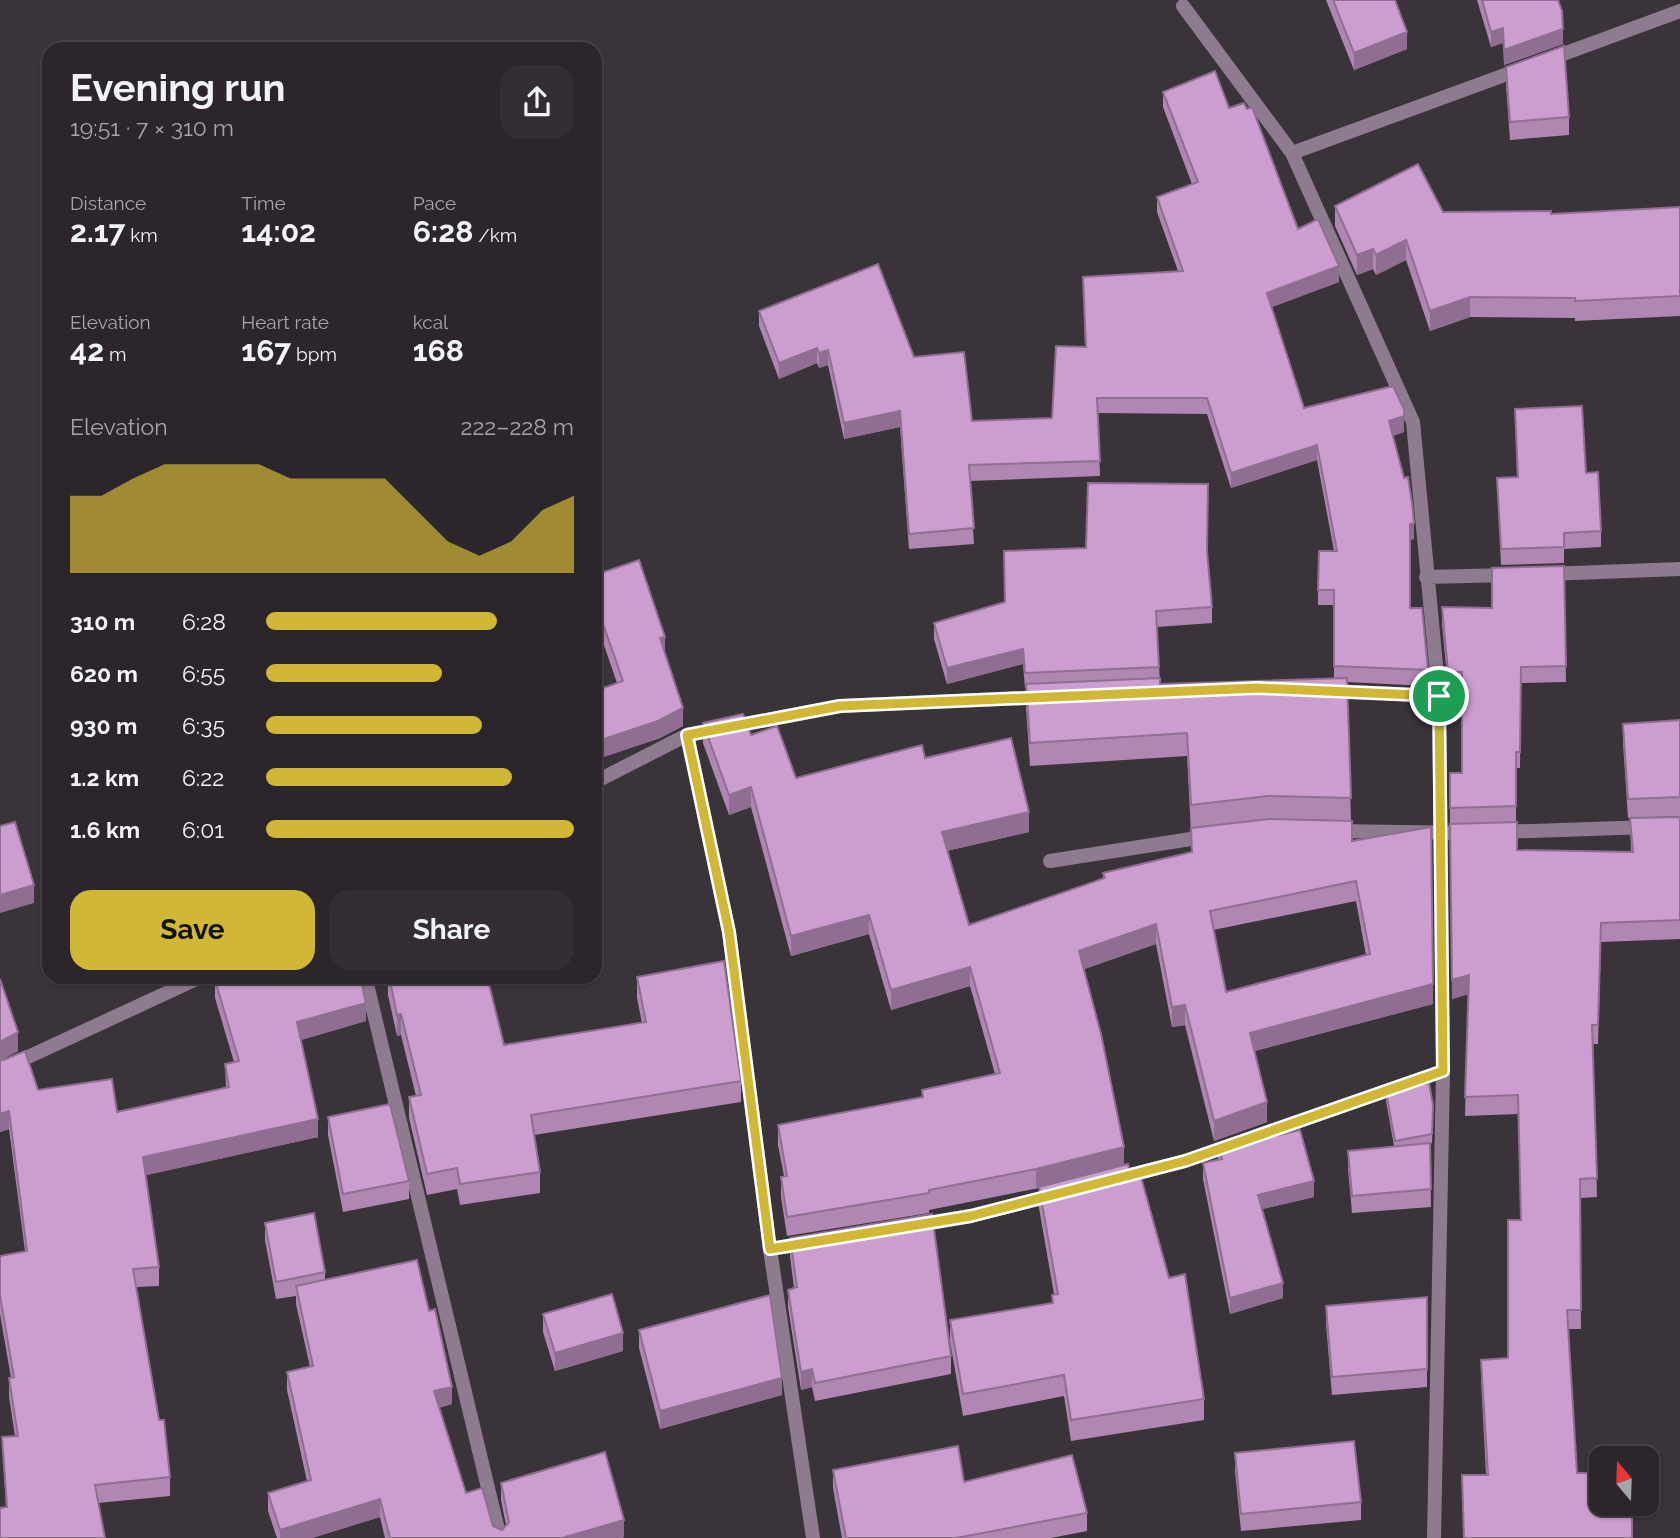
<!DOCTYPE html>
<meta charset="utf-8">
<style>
:root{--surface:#2c262c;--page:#342e34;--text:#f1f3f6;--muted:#a6a5a9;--line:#484348;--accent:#d1b736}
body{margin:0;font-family:Raleway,sans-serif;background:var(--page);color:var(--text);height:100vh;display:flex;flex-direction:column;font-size:26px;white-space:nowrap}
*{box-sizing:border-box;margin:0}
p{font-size:23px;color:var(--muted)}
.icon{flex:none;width:38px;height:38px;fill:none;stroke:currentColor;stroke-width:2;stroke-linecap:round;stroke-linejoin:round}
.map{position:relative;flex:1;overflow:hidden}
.drawer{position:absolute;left:42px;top:42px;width:560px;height:942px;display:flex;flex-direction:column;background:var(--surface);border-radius:21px;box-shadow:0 2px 5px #0004,0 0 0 2px var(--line)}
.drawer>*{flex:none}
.needle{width:46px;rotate:341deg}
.controls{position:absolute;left:1589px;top:1446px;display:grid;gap:14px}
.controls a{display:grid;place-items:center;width:70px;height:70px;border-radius:14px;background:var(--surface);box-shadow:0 2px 5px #0004,0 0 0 2px var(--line);font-size:35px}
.pin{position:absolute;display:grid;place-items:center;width:60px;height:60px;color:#fff;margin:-30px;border:4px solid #fff;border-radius:50%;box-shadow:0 2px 7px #0007}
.round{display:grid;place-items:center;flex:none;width:74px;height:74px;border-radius:21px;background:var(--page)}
.summary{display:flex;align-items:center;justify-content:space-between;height:119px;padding:0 28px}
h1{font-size:38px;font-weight:700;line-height:52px}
.metrics{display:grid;grid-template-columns:repeat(3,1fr);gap:10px;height:119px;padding:7px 28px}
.metrics div{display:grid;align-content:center}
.metrics b{font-size:30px;font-weight:700}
.metrics small{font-size:19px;font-weight:400}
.metrics p{font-size:19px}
.chart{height:196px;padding:14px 28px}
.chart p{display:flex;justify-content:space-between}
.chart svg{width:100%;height:126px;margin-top:7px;fill:var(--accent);opacity:.7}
.cta{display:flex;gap:14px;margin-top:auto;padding:14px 28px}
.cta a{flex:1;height:80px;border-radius:21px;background:var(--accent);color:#111;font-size:28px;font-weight:700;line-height:80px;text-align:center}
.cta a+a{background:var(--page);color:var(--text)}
ul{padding:0 28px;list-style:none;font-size:23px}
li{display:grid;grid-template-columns:112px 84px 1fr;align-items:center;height:52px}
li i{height:18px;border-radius:9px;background:var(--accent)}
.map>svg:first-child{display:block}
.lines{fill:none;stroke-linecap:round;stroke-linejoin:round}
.minor{stroke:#8f7b90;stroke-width:14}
.wall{fill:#af87b2;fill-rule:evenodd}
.shaded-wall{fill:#8f6e91}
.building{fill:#cc9dcf;stroke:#8f6e91;stroke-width:2;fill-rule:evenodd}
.route-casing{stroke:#fff;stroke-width:14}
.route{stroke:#d1b736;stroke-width:9}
</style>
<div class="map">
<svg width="1680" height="1538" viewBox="0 0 1680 1538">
<rect width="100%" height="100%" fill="#3a333a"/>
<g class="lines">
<path class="minor" d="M1183,6L1292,153L1413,422L1439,696L1443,1071L1434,1538
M1547,60L1680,11
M1292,153L1521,69
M1547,574L1680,569
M1426,577L1509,575
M1331,691L1439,696
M687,735L729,932L770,1249L813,1538
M595,782L687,735L840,706L1045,697
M1335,831L1469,833
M1499,832L1680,826
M1050,861L1210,836
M365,976L500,1538
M0,1070L203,976
M1256,1136L1443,1071
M1122,1177L1185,1161L1237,1143
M914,1226L970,1216L1055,1195
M770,1249L808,1243"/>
</g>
<path class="wall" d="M1326,0H1395L1407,49L1354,70Z
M1477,0H1558L1563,44L1504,65L1503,43L1491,47Z
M1506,67L1569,117V135L1510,140L1506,85Z
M1163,92L1229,108L1298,229L1339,282L1271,307L1304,408L1404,432L1393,436L1414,539L1410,540V608L1428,670V686L1347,682L1351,821L1352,841L1433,1004L1255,1051L1267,1122L1214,1141L1185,1025L1172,1027L1156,944L1084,969L1124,1165L1130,1172L1169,1278L1204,1399V1420L1071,1441L1064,1396L963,1416L950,1341V1320L1052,1303V1295L1054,1294L1039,1208V1188L929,1210V1213L787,1236L781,1197V1177L784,1176L778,1145V1125L922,1097V1090L995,1074L970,986L891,1010L869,934L791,956L751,807L729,815L703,743V723L751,735L796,778L925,758L1029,832L947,851L969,925L1103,879V873L1192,852L1187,756L1030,766L1026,708V688H1025L1023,664L947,684L934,639V623L1005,602L1004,551L1207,552L1212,607V623L1157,627L1160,684L1334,679V605H1318V590L1334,551L1317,460L1231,488L1207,414L1098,413L1100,476L970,481L974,544L909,549L900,427L844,439L828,365L819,368L817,363L779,379L759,326V311L914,357L972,421L1052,418L1085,347L1083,277L1178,271L1157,212V197L1192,184L1163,107ZM1356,901L1366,955L1226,992L1213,930Z
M1335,206L1443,212L1551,214L1680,207V316L1575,321V318L1470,317L1430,331L1406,260L1376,275L1373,269L1357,275L1335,226Z
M1515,409L1586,473L1601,531V547L1564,549V563L1501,565L1497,478L1517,477Z
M1564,566L1566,682L1521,683L1520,768H1516V822L1450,824V773H1462V688H1448L1442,624V607L1492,608Z
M595,575L665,653L683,726L658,739L617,683L595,619Z
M1680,720V816L1628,818L1623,743V724Z
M1680,817V939L1601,942L1598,1044H1593L1597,1197L1580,1198L1581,1329H1568L1577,1473L1486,1475L1481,1379V1360L1508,1358L1521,1220L1518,1114L1465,1116L1468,994L1452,999L1450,824L1517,850L1631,852L1630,818Z
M388,976L504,1045L642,1023L637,998V977L741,1081V1102L534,1135L540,1172V1193L460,1205L457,1189L427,1195L409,1118V1097L416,1096L401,1035L397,1036L388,995Z
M0,979L18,1051L1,1060L38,1090L117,1112L226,1088L225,1064L234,1062L215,998V980L366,1021L301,1040L318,1137L146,1175L159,1267V1286L136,1287L159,1420L170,1477V1496L98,1503L6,1507L2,1437L15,1436L9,1397V1378H11L0,1314V1256L25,1251L9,1129L0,1132Z
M1386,1092L1433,1105L1432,1143L1430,1144L1431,1207L1352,1213L1348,1169V1151L1394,1146L1386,1101Z
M328,1117L409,1181V1199L343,1212L328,1135Z
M1275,1136L1314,1197L1262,1209L1283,1298L1230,1314L1203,1179V1163L1218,1160V1144Z
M265,1223L325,1272V1280L429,1311L452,1404L439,1408L466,1493L493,1526L502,1530L506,1525L501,1500V1483L624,1537L385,1538L380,1517L312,1538H277L268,1511V1493L307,1481L287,1390V1372L310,1367L296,1304V1296L276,1299L265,1240Z
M790,1238L951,1356V1374L815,1401L812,1387L801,1390L788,1307V1290L794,1288L790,1256Z
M1427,1297V1387L1332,1395L1326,1324V1306Z
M543,1314L623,1351L555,1371L543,1332Z
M639,1330L782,1395L660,1429L639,1348Z
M1235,1453L1361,1502V1520L1241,1531L1235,1471Z
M833,1470L964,1482L1087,1513V1531L1051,1538H842L833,1488Z"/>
<path class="shaded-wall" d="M1503,28V43L1491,47V32Z
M1563,29V44L1504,65V50Z
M1407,32V49L1354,70V53Z
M1406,240V260L1376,275V255Z
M1373,249V269L1357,275V255Z
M1339,266V282L1267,309V293Z
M1470,297V317L1430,331V311Z
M817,348V363L779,379V363Z
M828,350V365L819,368V353Z
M900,411V427L844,439V423Z
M1404,416V432L1389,437V421Z
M1317,445V460L1231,488V473Z
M1414,523V539L1410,540V524Z
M665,637V654L660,638Z
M1023,649V664L947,684V668Z
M683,708V726L658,739L595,760V742Z
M751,787V807L729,815V795Z
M1029,812V832L942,852V832Z
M34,885V903L0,913V895Z
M869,915V934L791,956V936Z
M1156,924V944L1079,971V951Z
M970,967V986L891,1010V990Z
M1469,975V994L1452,999V980Z
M1433,984V1004L1250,1052V1033Z
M366,1003V1021L297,1041V1022Z
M1185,1005V1025L1172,1027V1007Z
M401,1014V1035L397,1036V1015Z
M18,1032V1051L0,1060V1042Z
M1267,1102V1122L1214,1141V1121Z
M9,1111V1129L0,1132V1114Z
M318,1119V1137L143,1176V1157Z
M1124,1147V1167L1036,1189V1169Z
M1314,1181V1197L1258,1210V1195Z
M1283,1283V1298L1230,1314V1298Z
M623,1333V1351L555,1371V1353Z
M812,1369V1387L801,1390V1372Z
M782,1378V1395L660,1429V1411Z
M452,1387V1404L434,1409V1391Z
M380,1499V1517L312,1538H280V1530Z
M624,1520V1537L623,1538H562Z"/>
<path class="building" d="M1333,0H1395L1407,32L1354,53Z
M1482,0H1558L1562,11L1563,29L1504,50L1503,28L1491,32Z
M1564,46L1569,117L1510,122L1506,67Z
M1215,71L1229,108L1244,103L1247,109L1252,107L1298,229L1318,219L1339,266L1267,293L1304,408L1393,386L1404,409V416L1389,421L1404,478L1408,477L1412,503L1414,523L1410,524V608H1422L1428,670L1334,666V590H1318L1319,551H1337L1317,445L1231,473L1207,398H1097L1100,461L969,465L974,528L909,534L900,411L844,423L828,350L819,353L817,348L779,363L759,311L878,264L914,357L964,352L972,421L1052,418L1056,346L1086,347L1083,277L1183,271L1157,197L1198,182L1163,92Z
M1418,164L1443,212L1551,211V214L1680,207V296L1575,301V298L1470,297L1430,311L1406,240L1376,255L1373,249L1357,255L1335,206Z
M1582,406L1586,473L1598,472L1601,531L1564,533V547L1501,549L1497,478L1518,477L1515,409Z
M1088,483L1208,484L1207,551L1212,607L1156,611L1159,667L1025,673L1023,649L947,668L934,623L1005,602L1004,551L1086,548Z
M639,560L665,637L660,638L683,708L658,721L595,742V691L623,681L595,601V575Z
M1564,566L1566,666L1521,667L1520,752H1516V806L1450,808V773H1462V672H1448L1442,607L1492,608V568Z
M1160,678V684L1347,678L1351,798L1268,796L1191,805L1187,733L1030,743L1026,684Z
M743,714L751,735L777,726L796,778L922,745L925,758L1011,738L1029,812L942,832L969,925L1105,878L1103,873L1192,852L1191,828L1269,819L1352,821V841L1431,827L1433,984L1250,1033L1267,1102L1214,1121L1185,1005L1172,1007L1156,924L1079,951L1101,1034L1124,1147L1036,1169L929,1190V1193L787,1217L781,1177L787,1176L778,1125L923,1097L922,1090L1000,1073L970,967L891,990L869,915L791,936L751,787L729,795L703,723ZM1356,881L1370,954L1226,992L1210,911Z
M1680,720V797L1628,799L1623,724Z
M1680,817V920L1601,923L1598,1025H1592L1597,1178L1580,1179L1581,1310H1567L1577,1473H1601V1503H1632V1538H1464L1462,1475H1488L1481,1360L1508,1358V1220H1521L1518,1095L1465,1097L1469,975L1452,980L1450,824L1517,822V850L1633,852L1630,818Z
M15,822L34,885L0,895V826Z
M724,961L741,1081L531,1115L540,1172L460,1184L457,1168L427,1174L409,1097L421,1095L401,1014L397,1015L389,976H487L504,1045L646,1022L637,977Z
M226,976H360L366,1003L297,1022L318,1119L143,1157L159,1267L133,1269L159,1420H164L170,1477L95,1485L105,1538H0V1508L7,1507L2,1437L18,1436L9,1378L14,1377L0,1296V1256L27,1251L9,1111L0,1114V1060H3L25,1051L38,1090L112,1079L117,1112L229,1087L225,1064L239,1061L215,980Z
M0,979L18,1032L0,1042Z
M1429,1083L1433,1105L1432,1134L1395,1141L1386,1092Z
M390,1104L409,1181L343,1194L328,1117Z
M1272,1125L1275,1136L1300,1130L1314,1181L1258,1195L1283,1283L1230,1298L1203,1163L1222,1159L1218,1144Z
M1430,1143L1431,1189L1352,1196L1348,1151Z
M1128,1164L1130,1172L1139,1170L1169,1278L1185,1274L1204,1399L1071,1420L1064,1375L963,1394L950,1320L1053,1303L1052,1295L1058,1294L1039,1187Z
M314,1213L325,1272L276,1282L265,1223Z
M932,1214L951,1356L815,1383L812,1369L801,1372L788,1290L797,1287L790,1238Z
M417,1260L429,1311L435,1309L452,1387L434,1391L466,1493L482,1488L493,1526L502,1530L509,1522L501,1483L605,1452L624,1520L562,1538H390L380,1499L280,1530L268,1493L311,1480L287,1372L313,1366L296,1286Z
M612,1294L623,1333L555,1353L543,1314Z
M770,1295L782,1378L660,1411L639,1330Z
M1427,1297V1369L1332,1377L1326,1306Z
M1354,1441L1361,1502L1241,1514L1235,1453Z
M958,1446L964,1482L1072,1455L1087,1513L956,1538H846L833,1470Z"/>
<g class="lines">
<defs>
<path id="route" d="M1257,688L1439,696L1443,1071L1185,1161L971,1216L770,1249L729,932L687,735L840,706Z"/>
</defs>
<use href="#route" class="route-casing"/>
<use href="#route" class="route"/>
</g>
</svg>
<div class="controls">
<a><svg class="needle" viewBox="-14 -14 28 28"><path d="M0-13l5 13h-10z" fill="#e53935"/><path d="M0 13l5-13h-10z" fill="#a6a5a9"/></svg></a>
</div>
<div class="pin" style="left:1439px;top:696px;background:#1e9e55"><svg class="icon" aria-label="arrive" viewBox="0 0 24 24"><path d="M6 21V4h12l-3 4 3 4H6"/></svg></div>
<section class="drawer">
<div class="summary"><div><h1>Evening run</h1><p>19:51 · 7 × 310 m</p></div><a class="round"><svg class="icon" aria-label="share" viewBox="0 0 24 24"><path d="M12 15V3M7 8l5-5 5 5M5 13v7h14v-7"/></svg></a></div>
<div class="metrics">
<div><p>Distance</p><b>2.17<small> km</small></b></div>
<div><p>Time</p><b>14:02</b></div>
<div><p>Pace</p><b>6:28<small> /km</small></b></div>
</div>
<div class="metrics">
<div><p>Elevation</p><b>42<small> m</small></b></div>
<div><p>Heart rate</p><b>167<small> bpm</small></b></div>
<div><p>kcal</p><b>168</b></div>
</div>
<div class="chart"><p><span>Elevation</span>222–228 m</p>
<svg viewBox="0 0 160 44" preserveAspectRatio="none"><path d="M0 44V17L10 17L20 11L30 6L40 6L50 6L60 6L70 11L80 11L90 11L100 11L110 22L120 33L130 38L140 33L150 22L160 17V44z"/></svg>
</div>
<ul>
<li><b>310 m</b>6:28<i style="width:75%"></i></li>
<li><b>620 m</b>6:55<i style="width:57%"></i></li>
<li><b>930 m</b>6:35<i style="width:70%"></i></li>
<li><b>1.2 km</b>6:22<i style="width:80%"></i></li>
<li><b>1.6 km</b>6:01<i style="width:100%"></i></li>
</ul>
<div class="cta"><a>Save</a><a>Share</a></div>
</section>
</div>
